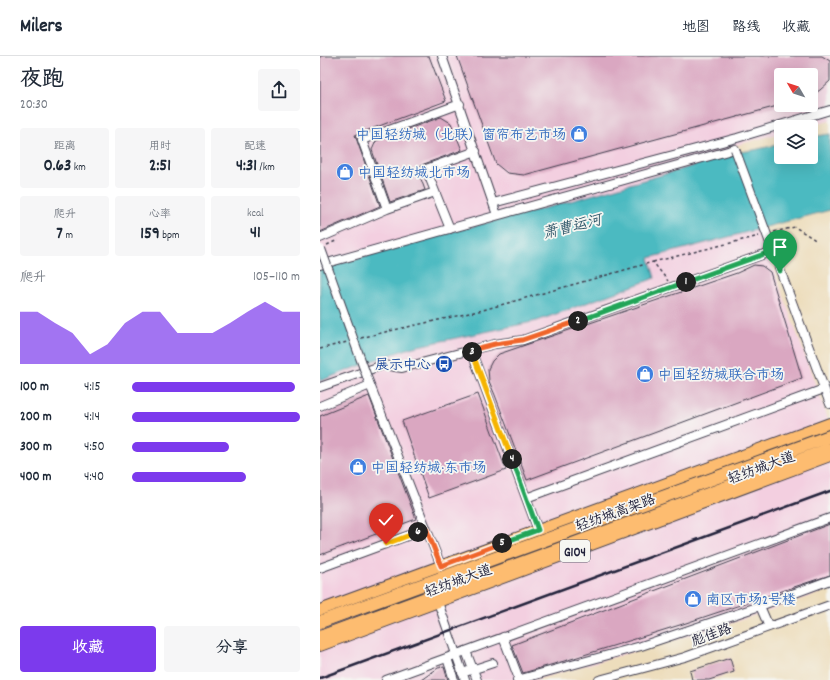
<!DOCTYPE html>
<html lang="zh">
<meta charset="utf-8">
<style>
:root{--surface:#fff;--page:#f6f6f7;--text:#1f2937;--muted:#747a83;--line:#e0e1e3;--accent:#7c3aed}
body{margin:0;font-family:Dekko,"LXGW WenKai TC",sans-serif;background:var(--page);color:var(--text);height:100vh;display:flex;flex-direction:column;font-size:15px;white-space:nowrap}
*{box-sizing:border-box;margin:0}
p{font-size:13px;color:var(--muted)}
.icon{flex:none;width:22px;height:22px;fill:none;stroke:currentColor;stroke-width:2;stroke-linecap:round;stroke-linejoin:round}
.map{position:relative;flex:1;overflow:hidden}
.side{display:flex;flex-direction:column;background:var(--surface);width:320px}
.side>*{flex:none}
.needle{width:26px;rotate:309deg}
.fabs{position:absolute;left:454px;top:12px;display:grid;gap:8px}
.fabs a{display:grid;place-items:center;width:44px;height:44px;border-radius:4px;background:var(--surface);box-shadow:0 4px 16px #0002;font-size:20px}
.pin{position:absolute;display:grid;place-items:center;width:34px;height:34px;color:#fff;margin:-41px -17px;border-radius:50% 50% 50% 0;rotate:-45deg;box-shadow:0 0 4px #0007}
.pin .icon{rotate:45deg}
.km{position:absolute;width:20px;height:20px;margin:-10px;border-radius:50%;background:#222;color:#fff;font-size:11px;line-height:20px;text-align:center}
.round{display:grid;place-items:center;flex:none;width:42px;height:42px;border-radius:4px;background:var(--page)}
.head{display:flex;align-items:center;justify-content:space-between;height:68px;padding:0 20px}
h1{font-size:22px;font-weight:800;line-height:30px}
.figures{display:grid;grid-template-columns:repeat(3,1fr);gap:6px;height:68px;padding:4px 20px}
.figures div{display:grid;align-content:center;border-radius:4px;background:var(--page);text-align:center}
.figures b{font-size:17px;font-weight:800}
.figures small{font-size:11px;font-weight:400}
.figures p{font-size:11px}
.chart{height:112px;padding:8px 20px}
.chart p{display:flex;justify-content:space-between}
.chart svg{width:100%;height:72px;margin-top:4px;fill:var(--accent);opacity:.7}
.primary-button{display:flex;gap:8px;margin-top:auto;padding:8px 20px}
.primary-button a{flex:1;height:46px;border-radius:4px;background:var(--accent);color:#fff;font-size:16px;font-weight:800;line-height:46px;text-align:center}
.primary-button a+a{background:var(--page);color:var(--text)}
ul{padding:0 20px;list-style:none;font-size:13px}
li{display:grid;grid-template-columns:64px 48px 1fr;align-items:center;height:30px}
li i{height:10px;border-radius:5px;background:var(--accent)}
header{display:flex;align-items:center;gap:24px;box-sizing:border-box;height:56px;padding:0 20px;background:var(--surface);border-bottom:1px solid var(--line)}
header strong{font-size:19px}
nav{display:flex;gap:22px;margin-inline-start:auto;font-size:14px}
main{display:flex;flex:1;min-height:0}
.map>svg:first-child{display:block}
.built{fill:#f3cfe0;fill-rule:evenodd}
.water{fill:#4bbac1;stroke:#366e7e}
.building{fill:#daa7c1}
.lines{fill:none;stroke-linecap:round;stroke-linejoin:round}
.minor-casing{stroke:#403e4e;stroke-width:10}
.major-casing{stroke:#403e4e;stroke-width:12}
.highway-casing{stroke:#403e4e;stroke-width:14}
.path{stroke:#403e4e;stroke-width:1.5;stroke-dasharray:3 3;stroke-linecap:butt}
.minor{stroke:#fff;stroke-width:8}
.major{stroke:#fdbc70;stroke-width:10}
.highway{stroke:#fdbc70;stroke-width:12}
.rail{stroke:#22223b;stroke-width:2.5}
.minor-bridge-casing{stroke:#403e4e;stroke-width:10;stroke-linecap:butt}
.minor-bridge{stroke:#fff;stroke-width:8}
.split-1-casing{stroke:#fff;stroke-width:8}
.split-2-casing{stroke:#fff;stroke-width:8}
.split-3-casing{stroke:#fff;stroke-width:8}
.split-4-casing{stroke:#fff;stroke-width:8}
.split-5-casing{stroke:#fff;stroke-width:8}
.split-6-casing{stroke:#fff;stroke-width:8}
.split-7-casing{stroke:#fff;stroke-width:8}
.split-1{stroke:#22a559;stroke-width:5}
.split-2{stroke:#22a559;stroke-width:5}
.split-3{stroke:#f0652b;stroke-width:5}
.split-4{stroke:#f5b400;stroke-width:5}
.split-5{stroke:#22a559;stroke-width:5}
.split-6{stroke:#f0652b;stroke-width:5}
.split-7{stroke:#f5b400;stroke-width:5}
.labels{text-anchor:middle;stroke-width:3.5;stroke-linejoin:round;paint-order:stroke}
.shield{fill:#f6f6f2;stroke:#626272;stroke-width:1}
.shield-label{font-size:13px;font-weight:bold;fill:#22223b}
.shop-label{font-size:14px;fill:#366cbe;stroke:#f6f6f2;text-anchor:start}
.transit-label{font-size:14px;fill:#164399;stroke:#f6f6f2;text-anchor:end}
.street-label{font-size:14px;fill:#22223b;stroke:#f6f6f2}
.water-label{font-size:15px;font-style:italic;fill:#30576a;stroke:#f6f6f2}
</style>
<header>
<strong>Milers</strong>
<nav><a>地图</a><a>路线</a><a>收藏</a></nav>
</header>
<main>
<section class="side">
<div class="head"><div><h1>夜跑</h1><p>20:30</p></div><a class="round"><svg class="icon" aria-label="share" viewBox="0 0 24 24"><path d="M12 15V3M7 8l5-5 5 5M5 13v7h14v-7"/></svg></a></div>
<div class="figures">
<div><p>距离</p><b>0.63<small> km</small></b></div>
<div><p>用时</p><b>2:51</b></div>
<div><p>配速</p><b>4:31<small> /km</small></b></div>
</div>
<div class="figures">
<div><p>爬升</p><b>7<small> m</small></b></div>
<div><p>心率</p><b>159<small> bpm</small></b></div>
<div><p>kcal</p><b>41</b></div>
</div>
<div class="chart"><p><span>爬升</span>105–110 m</p>
<svg viewBox="0 0 160 44" preserveAspectRatio="none"><path d="M0 44V12L10 12L20 19L30 25L40 38L50 32L60 19L70 12L80 12L90 25L100 25L110 25L120 19L130 12L140 6L150 12L160 12V44z"/></svg>
</div>
<ul>
<li><b>100 m</b>4:15<i style="width:97%"></i></li>
<li><b>200 m</b>4:14<i style="width:100%"></i></li>
<li><b>300 m</b>4:50<i style="width:58%"></i></li>
<li><b>400 m</b>4:40<i style="width:68%"></i></li>
</ul>
<div class="primary-button"><a>收藏</a><a>分享</a></div>
</section>
<div class="map">
<svg width="510" height="624" viewBox="0 0 510 624">
<rect width="100%" height="100%" fill="#f6f6f2"/>
<filter id="ink" filterUnits="userSpaceOnUse"><feTurbulence type="fractalNoise" baseFrequency=".025" numOctaves="2"/><feDisplacementMap in="SourceGraphic" scale="8" xChannelSelector="R" yChannelSelector="G"/><feConvolveMatrix kernelMatrix="1 2 1 2 8 2 1 2 1" color-interpolation-filters="sRGB"/></filter>
<filter id="wash" filterUnits="userSpaceOnUse"><feTurbulence type="fractalNoise" baseFrequency=".012" numOctaves="4" result="noise"/><feDisplacementMap in="SourceGraphic" scale="16" xChannelSelector="R" yChannelSelector="G"/><feGaussianBlur stdDeviation="0.9" result="paint"/><feColorMatrix in="noise" values="0 0 0 0 0 0 0 0 0 0 0 0 0 0 0 0 0 1.4 0 .05"/><feComposite in="paint" operator="in"/></filter>
<g filter="url(#wash)">
<rect width="100%" height="100%" fill="#edddbc"/>
<path class="built" d="M0,0H510V65L486,71H461V77L409,91L510,368V533L409,568L214,624H0ZM461,19H491V49H461Z"/>
<path class="water" d="M510,78V154L329,202L335,222L217,265L93,291L58,303L0,325V213L106,182L233,150L366,112L408,98L434,94L461,88V101H491V81Z"/>
<g id="blocks">
<path class="building" d="M0,0H109L126,45L35,79L60,150L0,176Z
M137,0H502L510,5V25L500,34L491,40V19H461V49L204,119L187,117L176,108Z
M121,61L131,67L142,94L104,108L97,112L105,134L70,146L52,94L56,85Z
M434,209L442,210L450,216L482,322L207,424L175,339L169,325L168,313L172,305L179,298L417,217Z
M158,338L186,414L109,442L82,365Z
M49,340L96,463L0,499V360Z
M510,468V519L363,568L251,603L203,617L192,589Z
M410,602L414,616L389,624H372L370,615Z
M124,611L128,624H101L118,612Z"/>
</g>
</g>
<g filter="url(#ink)">
<use href="#blocks" fill-opacity="0" stroke="#403e4e" stroke-width="1"/>
<g class="lines">
<defs>
<path id="minor" d="M122,0L177,159
M173,147L417,82L510,54
M67,153L42,84L140,48
M130,173L106,113L156,95
M0,182L67,153L115,136
M0,209L415,93
M151,294L218,474
M47,321L121,510
M0,331L63,309L82,312L151,294L175,288L203,284L453,195L510,348
M0,350L50,329
M206,442L504,333
M0,512L106,473
M118,546L145,624
M440,550L449,571
M183,581L199,623
M146,595L157,624
M127,602L134,624
M142,617L173,607
M66,624L510,462
M197,624L321,590L440,550L510,524
M279,624L365,601L510,549"/>
<path id="major" d="M0,554L510,367
M0,590L510,400"/>
<path id="highway" d="M0,566L510,380
M0,581L510,393"/>
</defs>
<use href="#minor" class="minor-casing"/>
<use href="#major" class="major-casing"/>
<use href="#highway" class="highway-casing"/>
<path class="path" d="M454,176L475,171L497,185
M7,189L18,184
M333,206L439,180
M41,282L65,276L163,254L333,206L348,225
M0,293L27,286"/>
<use href="#minor" class="minor"/>
<use href="#major" class="major"/>
<use href="#highway" class="highway"/>
<path class="rail" d="M0,622L510,435"/>
<defs>
<path id="minor-bridge" d="M415,93L453,195
M1,193L47,321"/>
</defs>
<use href="#minor-bridge" class="minor-bridge-casing"/>
<use href="#minor-bridge" class="minor-bridge"/>
</g>
</g>
<g class="lines" filter="url(#ink)">
<defs>
<path id="split-1" d="M366,226L453,195L460,215"/>
<path id="split-2" d="M258,265L366,226"/>
<path id="split-3" d="M152,296L151,294L175,288L202,284L258,265"/>
<path id="split-4" d="M152,296L192,403"/>
<path id="split-5" d="M182,487L218,474L192,403"/>
<path id="split-6" d="M98,476L106,472L121,510L182,487"/>
<path id="split-7" d="M66,488L98,476"/>
</defs>
<use href="#split-1" class="split-1-casing"/>
<use href="#split-2" class="split-2-casing"/>
<use href="#split-3" class="split-3-casing"/>
<use href="#split-4" class="split-4-casing"/>
<use href="#split-5" class="split-5-casing"/>
<use href="#split-6" class="split-6-casing"/>
<use href="#split-7" class="split-7-casing"/>
<use href="#split-1" class="split-1"/>
<use href="#split-2" class="split-2"/>
<use href="#split-3" class="split-3"/>
<use href="#split-4" class="split-4"/>
<use href="#split-5" class="split-5"/>
<use href="#split-6" class="split-6"/>
<use href="#split-7" class="split-7"/>
</g>
<defs>
<symbol id="shop-disc" viewBox="-11 -11 22 22"><circle r="9.5" fill="#3f7fe0" stroke="#f6f6f2"/><path d="M-5-2.5h2.3a2.7 3.5 0 0 1 5.4 0H5L5.5 6h-11ZM-1.5-2.5h3a1.5 2.3 0 0 0-3 0Z" fill="#fff"/></symbol>
<symbol id="bus-disc" viewBox="-11 -11 22 22"><circle r="9.5" fill="#1a4fb4" stroke="#f6f6f2"/><path d="M-5-6H5V4H4V6H2V4H-2V6H-4V4H-5ZM-3.5-4V0h7V-4ZM-3.5 1.2v1.5H-2V1.2ZM2 1.2v1.5H3.5V1.2Z" fill="#fff"/></symbol>
</defs>
<g fill-rule="evenodd">
<use href="#shop-disc" x="249" y="68" width="20" height="20"/>
<use href="#shop-disc" x="15" y="106" width="20" height="20"/>
<use href="#bus-disc" x="114" y="298" width="20" height="20"/>
<use href="#shop-disc" x="315" y="308" width="20" height="20"/>
<use href="#shop-disc" x="28" y="401" width="20" height="20"/>
<use href="#shop-disc" x="363" y="533" width="20" height="20"/>
</g>
<g class="labels">
<rect class="shield" x="240" y="484" width="30" height="22" rx="3"/>
<g class="shield-label">
<text x="255" y="500">G104</text>
</g>
<g class="shop-label">
<text x="246" y="83" text-anchor="end">中国轻纺城（北联）窗帘布艺市场</text>
<text x="38" y="121">中国轻纺城北市场</text>
<text x="338" y="323">中国轻纺城联合市场</text>
<text x="51" y="416">中国轻纺城·东市场</text>
<text x="386" y="548">南区市场2号楼</text>
</g>
<g class="transit-label">
<text x="111" y="313">展示中心</text>
</g>
<g class="street-label">
<text transform="translate(441 411) rotate(-20)" y="5">轻纺城大道</text>
<text transform="translate(295 456) rotate(-20)" y="5">轻纺城高架路</text>
<text transform="translate(138 524) rotate(-20)" y="5">轻纺城大道</text>
<text transform="translate(391 578) rotate(-20)" y="5">彪佳路</text>
</g>
<g class="water-label">
<text transform="translate(252 170) rotate(-14)" y="5">萧曹运河</text>
</g>
</g>
</svg>
<div class="fabs">
<a><svg class="needle" viewBox="-14 -14 28 28"><path d="M0-13l5 13h-10z" fill="#e53935"/><path d="M0 13l5-13h-10z" fill="#747a83"/></svg></a>
<a><svg class="icon" aria-label="layers" viewBox="0 0 24 24"><path d="M12 4l9 5-9 5-9-5zM3 14l9 5 9-5"/></svg></a>
</div>
<div class="pin" style="left:460px;top:215px;background:#1e9e55"><svg class="icon" aria-label="arrive" viewBox="0 0 24 24"><path d="M6 21V4h12l-3 4 3 4H6"/></svg></div>
<div class="pin" style="left:66px;top:488px;background:#d93025"><svg class="icon" aria-label="check" viewBox="0 0 24 24"><path d="M5 12l5 5 9-10"/></svg></div>
<b class="km" style="left:366px;top:226px">1</b>
<b class="km" style="left:258px;top:265px">2</b>
<b class="km" style="left:152px;top:296px">3</b>
<b class="km" style="left:192px;top:403px">4</b>
<b class="km" style="left:182px;top:487px">5</b>
<b class="km" style="left:98px;top:476px">6</b>
</div>
</main>
